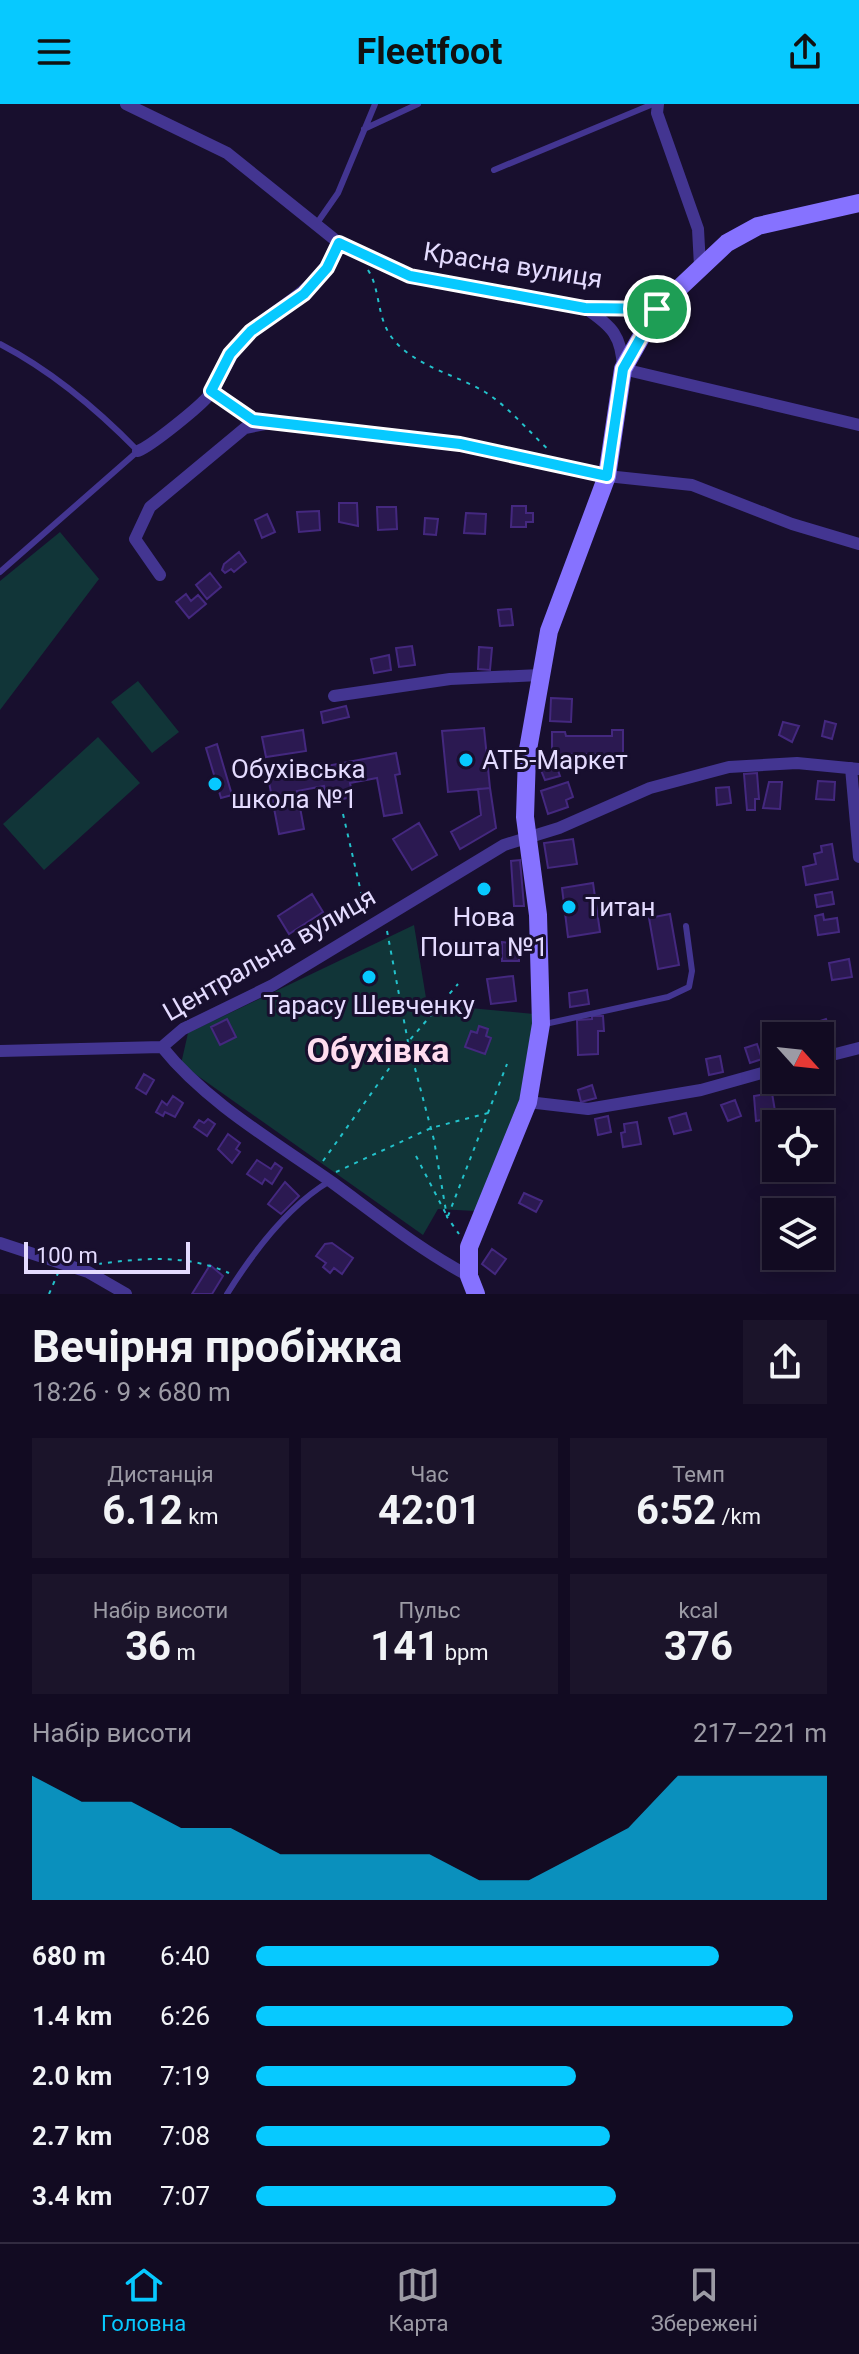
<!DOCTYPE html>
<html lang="uk">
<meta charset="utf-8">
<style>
:root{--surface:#120b22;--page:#1b142a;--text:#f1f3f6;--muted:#9c9ba5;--line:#312b40;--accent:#07c9ff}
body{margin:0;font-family:Roboto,sans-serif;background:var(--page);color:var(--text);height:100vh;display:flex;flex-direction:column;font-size:30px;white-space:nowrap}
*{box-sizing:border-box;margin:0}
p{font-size:26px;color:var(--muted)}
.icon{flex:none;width:44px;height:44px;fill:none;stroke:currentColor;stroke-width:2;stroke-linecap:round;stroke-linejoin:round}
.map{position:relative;height:1190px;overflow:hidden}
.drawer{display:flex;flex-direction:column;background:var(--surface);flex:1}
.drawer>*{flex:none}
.needle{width:52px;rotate:117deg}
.fabs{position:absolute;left:762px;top:918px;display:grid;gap:16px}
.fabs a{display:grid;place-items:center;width:72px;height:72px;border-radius:0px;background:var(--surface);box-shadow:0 4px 20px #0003,0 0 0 2px var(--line);font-size:40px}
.scale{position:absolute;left:24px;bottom:20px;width:166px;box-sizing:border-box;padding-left:8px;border:4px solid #e4dbff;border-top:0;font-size:22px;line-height:28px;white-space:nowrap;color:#e4dbff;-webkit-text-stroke:6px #180f2e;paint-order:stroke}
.pin{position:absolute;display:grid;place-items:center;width:68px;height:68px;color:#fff;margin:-34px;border:4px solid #fff;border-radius:50%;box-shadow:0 2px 8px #0007}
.round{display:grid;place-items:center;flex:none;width:84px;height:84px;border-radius:0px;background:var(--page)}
.overview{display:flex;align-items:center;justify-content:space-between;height:136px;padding:0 32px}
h1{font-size:44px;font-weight:700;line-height:60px}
.figures{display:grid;grid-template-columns:repeat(3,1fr);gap:12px;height:136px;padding:8px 32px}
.figures div{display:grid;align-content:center;border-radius:0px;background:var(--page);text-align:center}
.figures b{font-size:40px;font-weight:700}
.figures small{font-size:22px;font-weight:400}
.figures p{font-size:22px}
.chart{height:224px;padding:16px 32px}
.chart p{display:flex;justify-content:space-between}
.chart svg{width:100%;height:144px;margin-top:8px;fill:var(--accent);opacity:.7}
ul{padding:0 32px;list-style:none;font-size:26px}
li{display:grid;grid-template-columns:128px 96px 1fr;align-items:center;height:60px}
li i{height:20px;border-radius:10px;background:var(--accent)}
header{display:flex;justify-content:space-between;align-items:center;height:104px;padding:0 32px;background:var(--accent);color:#111;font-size:36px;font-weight:700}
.tabs{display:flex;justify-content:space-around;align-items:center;height:112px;border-top:2px solid var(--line);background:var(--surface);font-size:22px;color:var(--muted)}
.tabs a{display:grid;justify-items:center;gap:4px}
.tabs .active{color:var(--accent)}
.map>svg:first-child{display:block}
.green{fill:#113538}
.building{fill:#2b1951;stroke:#44287f;stroke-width:2}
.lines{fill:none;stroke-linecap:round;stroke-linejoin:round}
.path{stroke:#23c2cb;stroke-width:2;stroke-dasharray:4 6;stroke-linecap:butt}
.lane{stroke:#433591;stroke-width:6}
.street{stroke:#433591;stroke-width:12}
.secondary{stroke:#8672ff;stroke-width:18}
.route-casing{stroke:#fff;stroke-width:16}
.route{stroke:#07c9ff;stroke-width:10}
.poi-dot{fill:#07c9ff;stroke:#180f2e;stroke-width:3}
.labels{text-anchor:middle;stroke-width:6;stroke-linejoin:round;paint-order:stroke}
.street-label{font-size:26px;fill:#e4dbff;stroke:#180f2e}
.poi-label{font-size:26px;fill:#e4dbff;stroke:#180f2e;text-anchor:start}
.district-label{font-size:34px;font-weight:bold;fill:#ffddef;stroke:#180f2e}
</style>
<header><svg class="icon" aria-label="menu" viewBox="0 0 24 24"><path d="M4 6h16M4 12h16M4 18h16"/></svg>Fleetfoot<svg class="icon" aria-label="share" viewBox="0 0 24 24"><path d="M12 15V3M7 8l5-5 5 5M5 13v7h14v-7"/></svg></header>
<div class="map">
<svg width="859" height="1190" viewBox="0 0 859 1190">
<rect width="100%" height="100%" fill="#180f2e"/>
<path class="green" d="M60,428L99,475L0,606V477Z
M138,577L179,628L152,649L111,598Z
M98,633L140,679L44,766L3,720Z
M414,821L427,900L534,910L520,994L475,1107L438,1105L423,1131L181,960L188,929Z"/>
<path class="building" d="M339,399H357L358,422L339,418Z
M512,402H526V409H533V418H526V423H511Z
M377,403H396L397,425L378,426Z
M319,407L320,426L299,428L297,408Z
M466,409L486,410L485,430L464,429Z
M267,410L275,428L262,434L255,416Z
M425,414L438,415L436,431L424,430Z
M239,448L246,458L234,468L231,465L225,469L222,466L224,460Z
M210,469L221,483L207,495L196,481Z
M186,490L191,497L198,491L206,500L189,514L176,498Z
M511,505L513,521L500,522L498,506Z
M412,542L415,561L399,563L396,544Z
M479,543L492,544L490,566L478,565Z
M389,551L391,566L374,569L371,555Z
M551,594L572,595L571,618L550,617Z
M346,602L349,613L323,619L321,608Z
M825,617L836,620L832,635L822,632Z
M783,618L799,622L792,638L779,631Z
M484,624L490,684L448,688L442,627Z
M303,626L306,647L266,653L262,633Z
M612,626H623V653H611V650H565V655H552V628H565L566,632H612Z
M217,640L232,691L221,694L206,644Z
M396,649L400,670L395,671L402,709L384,712L377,674L350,679L353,693L327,698L324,682L297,687L304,725L279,730L268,673Z
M556,661L560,672L545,676L541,666Z
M757,669L759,695H755V706H747L744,670Z
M818,677L835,678L834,696L816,695Z
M568,678L573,693L566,696L568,703L548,710L541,687Z
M769,678H782L780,705L763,704Z
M729,683L731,699L717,701L716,684Z
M490,684L496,724L460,745L451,728L481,711L478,685Z
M419,719L437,751L412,766L393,735Z
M573,735L577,760L548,764L544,739Z
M832,740L838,775L806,781L803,763L816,760L814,750L822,748L821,742Z
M520,756L524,802H514L511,757Z
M593,779L600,828L568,833L562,784Z
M832,788L834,800L817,803L815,791Z
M312,790L323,808L289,830L278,812Z
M670,810L679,861L658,865L649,814Z
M823,810L824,816L837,814L839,828L818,831L815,812Z
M502,838L519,840V857H502Z
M849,855L852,873L832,876L829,859Z
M221,871L228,880L215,890L208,881Z
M513,872L516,897L491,900L487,875Z
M587,886L589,900L570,903L569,889Z
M592,912H603L604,927H598V950L578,951L577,916L592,915Z
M227,915L236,933L220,941L211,923Z
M826,915L832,931L820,935L811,920Z
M479,922L488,925L486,932L491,934L485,950L465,943L471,927L477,929Z
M784,927L786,932H776L775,949L770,931Z
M757,940L762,955L750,959L745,944Z
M720,952L723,968L709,971L706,955Z
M144,970L154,976L146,990L136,984Z
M592,981L596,994L581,998L578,986Z
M772,989L776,1013L756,1017L754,992Z
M173,992L183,999L175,1013L165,1008L163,1012L156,1008L162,997L167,1001Z
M735,996L741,1012L728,1017L721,1001Z
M686,1009L691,1026L674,1030L669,1014Z
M608,1012L611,1028L598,1031L595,1015Z
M208,1015L215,1020L207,1032L194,1023L199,1016L204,1019Z
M637,1018L641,1040L623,1043L621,1029L625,1028L624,1020Z
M228,1030L240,1039L236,1045L240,1048L232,1059L218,1045Z
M257,1056L271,1065L275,1059L282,1064L272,1080L265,1075L262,1080L247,1070Z
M285,1078L299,1092L281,1110L268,1100Z
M524,1089L542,1097L536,1108L519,1099Z
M332,1139L353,1154L342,1170L334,1164L330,1169L323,1163L326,1159L316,1152L325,1140Z
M492,1145L506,1155L495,1170L482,1160Z
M210,1161L223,1172L212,1190H192Z"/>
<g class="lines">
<path class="path" d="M368,166C381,186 376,214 393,235C414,262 457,271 485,288C509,303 529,328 550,347
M343,710L366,810
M387,827L408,938L434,1036L447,1113L459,1130
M416,1052L447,1112
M323,1057L408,938L458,880
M336,1068L431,1024L488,1009
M448,1112L507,960
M98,1160C142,1154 187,1150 229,1169
M49,1190L58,1169"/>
<path class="lane" d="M364,25L418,0
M494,66L653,0
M315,122L338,89L375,0
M0,240C52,267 98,306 138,347L0,468
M211,288L239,310L258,317
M545,920L668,893L689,883L692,867L686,822
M227,1190C252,1150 289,1101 330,1077"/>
<path class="street" d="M126,0L227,49L339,139L410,172L585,204L657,205
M658,0L657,9L698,125L700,162
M585,204C612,222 622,232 623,265L859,321
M138,347C151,342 201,302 210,290C225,269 230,247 249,229C287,194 315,190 339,139
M160,471L135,435L150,403L245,324L270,319L460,340L607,372L692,381L792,420L859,440
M334,592L450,575L540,571
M851,664L859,753
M162,943L183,925L273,881L504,741L559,724L650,684L729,663L797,659L859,665
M162,943C207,999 275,1038 333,1079C378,1112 420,1146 469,1172
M0,947L162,943
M820,954L859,944
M528,998L588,1005L701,986L776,965
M0,1139L88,1168L126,1190"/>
<path class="secondary" d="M476,1190L469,1172V1143L528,998L541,920L538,811L525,713L527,651L549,527L607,372L623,265L657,205L727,139L758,122L859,99"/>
</g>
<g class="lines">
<defs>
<path id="route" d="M339,139L410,172L585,204L657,205L623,265L607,372L460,340L253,316L211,287L230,250L251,227L304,190L327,164Z"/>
</defs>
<use href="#route" class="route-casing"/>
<use href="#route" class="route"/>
</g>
<g class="poi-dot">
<circle cx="466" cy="656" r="8"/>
<circle cx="215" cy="680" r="8"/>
<circle cx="484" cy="785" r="8"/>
<circle cx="569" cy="803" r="8"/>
<circle cx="369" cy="873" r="8"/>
</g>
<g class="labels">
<g class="street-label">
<text transform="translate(513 161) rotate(9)" y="9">Красна вулиця</text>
<text transform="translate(269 850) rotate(-30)" y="9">Центральна вулиця</text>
</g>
<g class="poi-label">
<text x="482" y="665">АТБ-Маркет</text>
<text x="231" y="674">Обухівська<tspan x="231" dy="30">школа №1</tspan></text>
<text x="585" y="812">Титан</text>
<text x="484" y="822" text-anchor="middle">Нова<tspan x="484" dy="30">Пошта №1</tspan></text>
<text x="369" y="910" text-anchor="middle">Тарасу Шевченку</text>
</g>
<g class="district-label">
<text x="378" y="958">Обухівка</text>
</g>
</g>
</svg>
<div class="fabs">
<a><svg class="needle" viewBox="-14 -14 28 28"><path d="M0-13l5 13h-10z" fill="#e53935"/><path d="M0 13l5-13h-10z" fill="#9c9ba5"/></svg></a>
<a><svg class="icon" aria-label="locate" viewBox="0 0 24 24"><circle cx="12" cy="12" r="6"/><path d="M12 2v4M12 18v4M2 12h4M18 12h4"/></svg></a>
<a><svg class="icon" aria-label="layers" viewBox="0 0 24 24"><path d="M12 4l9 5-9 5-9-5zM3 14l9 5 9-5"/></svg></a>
</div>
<div class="scale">100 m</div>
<div class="pin" style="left:657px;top:205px;background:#1e9e55"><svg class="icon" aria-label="arrive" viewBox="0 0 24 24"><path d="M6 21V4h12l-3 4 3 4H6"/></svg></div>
</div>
<section class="drawer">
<div class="overview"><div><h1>Вечірня пробіжка</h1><p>18:26 · 9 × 680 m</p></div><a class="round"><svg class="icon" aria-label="share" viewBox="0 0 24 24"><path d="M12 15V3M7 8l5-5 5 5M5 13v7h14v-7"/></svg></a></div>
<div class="figures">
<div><p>Дистанція</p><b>6.12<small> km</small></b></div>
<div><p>Час</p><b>42:01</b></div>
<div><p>Темп</p><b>6:52<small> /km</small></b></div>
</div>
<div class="figures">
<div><p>Набір висоти</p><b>36<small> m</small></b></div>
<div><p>Пульс</p><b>141<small> bpm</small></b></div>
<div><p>kcal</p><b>376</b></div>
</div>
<div class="chart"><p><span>Набір висоти</span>217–221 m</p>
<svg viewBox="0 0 160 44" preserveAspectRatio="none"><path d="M0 44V6L10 14L20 14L30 22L40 22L50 30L60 30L70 30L80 30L90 38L100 38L110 30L120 22L130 6L140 6L150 6L160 6V44z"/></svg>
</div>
<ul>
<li><b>680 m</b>6:40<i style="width:81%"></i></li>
<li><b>1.4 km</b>6:26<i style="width:94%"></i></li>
<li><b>2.0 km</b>7:19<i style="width:56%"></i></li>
<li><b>2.7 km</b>7:08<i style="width:62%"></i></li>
<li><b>3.4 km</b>7:07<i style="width:63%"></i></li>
</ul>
</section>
<nav class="tabs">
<a class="active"><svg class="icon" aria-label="home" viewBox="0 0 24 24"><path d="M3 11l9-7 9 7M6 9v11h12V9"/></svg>Головна</a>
<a><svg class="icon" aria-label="map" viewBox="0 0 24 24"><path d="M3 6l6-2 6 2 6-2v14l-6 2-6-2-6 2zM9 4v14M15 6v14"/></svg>Карта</a>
<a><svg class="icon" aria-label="saved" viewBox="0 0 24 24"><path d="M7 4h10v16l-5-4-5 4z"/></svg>Збережені</a>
</nav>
